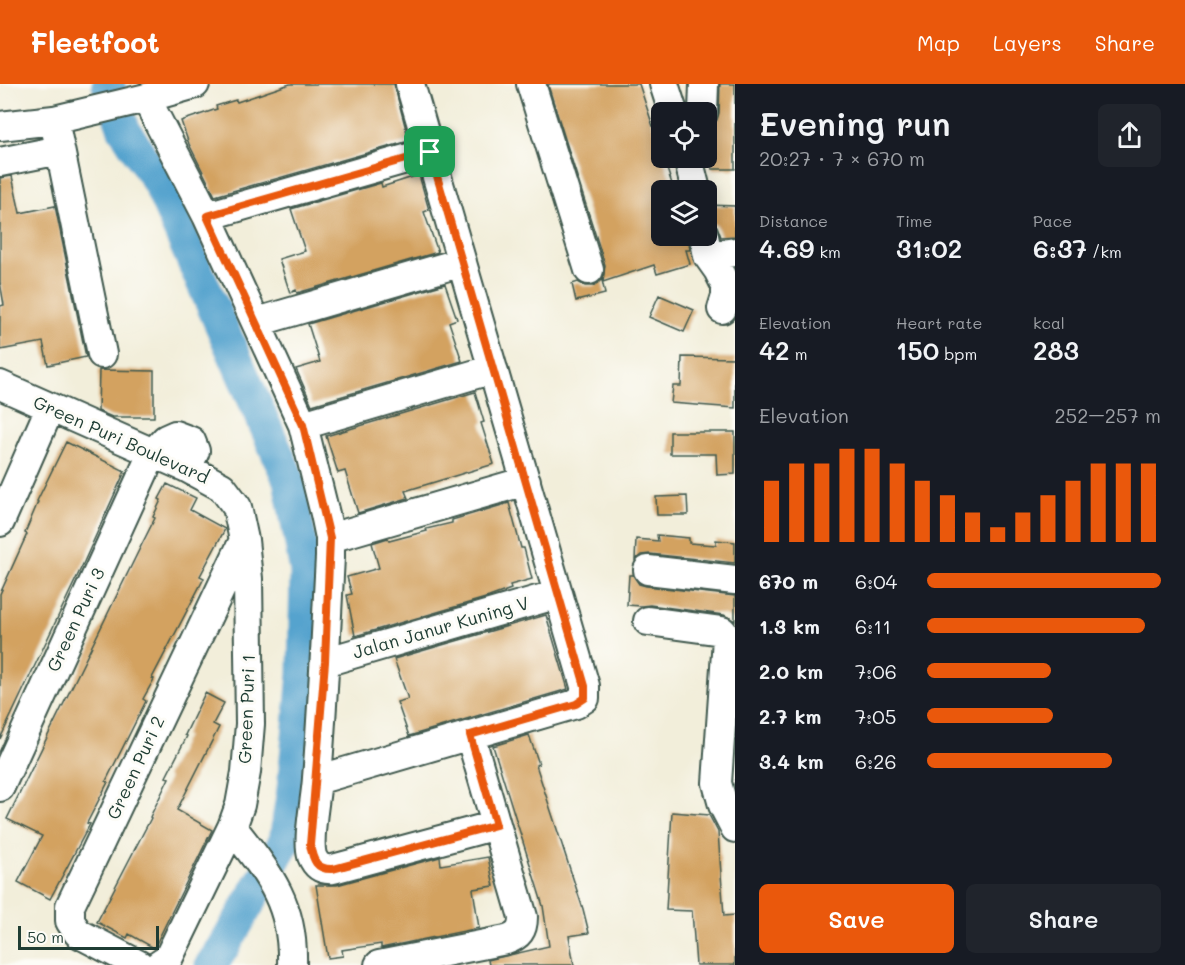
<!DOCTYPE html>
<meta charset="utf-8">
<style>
:root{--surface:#171b24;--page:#20242c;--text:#f1f3f6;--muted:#9ea1a6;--accent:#ea580c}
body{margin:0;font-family:Mali,sans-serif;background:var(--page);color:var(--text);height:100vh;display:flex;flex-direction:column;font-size:22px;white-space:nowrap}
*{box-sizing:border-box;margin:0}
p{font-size:20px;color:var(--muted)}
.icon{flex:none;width:33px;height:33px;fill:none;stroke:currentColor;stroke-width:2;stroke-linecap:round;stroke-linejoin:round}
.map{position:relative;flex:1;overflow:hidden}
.side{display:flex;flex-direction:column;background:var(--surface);width:450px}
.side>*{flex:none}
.buttons{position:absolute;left:651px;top:18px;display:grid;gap:12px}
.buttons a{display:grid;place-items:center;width:66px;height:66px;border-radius:9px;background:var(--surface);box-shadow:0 3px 15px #0003;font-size:30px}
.scale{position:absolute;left:18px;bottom:15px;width:141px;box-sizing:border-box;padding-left:6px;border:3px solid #1f3d34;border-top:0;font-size:16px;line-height:21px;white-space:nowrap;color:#1f3d34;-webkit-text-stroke:4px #fdfcf7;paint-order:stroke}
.pin{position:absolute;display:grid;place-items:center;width:51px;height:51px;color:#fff;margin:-26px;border-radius:12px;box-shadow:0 3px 9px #0006}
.round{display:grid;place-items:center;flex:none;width:63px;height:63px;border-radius:9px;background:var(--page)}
.headline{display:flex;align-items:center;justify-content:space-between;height:102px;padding:0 24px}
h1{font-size:33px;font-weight:600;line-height:45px}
.figures{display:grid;grid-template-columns:repeat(3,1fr);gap:9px;height:102px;padding:6px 24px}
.figures div{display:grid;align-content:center}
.figures b{font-size:26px;font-weight:600}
.figures small{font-size:16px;font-weight:400}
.figures p{font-size:16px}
.chart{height:168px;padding:12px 24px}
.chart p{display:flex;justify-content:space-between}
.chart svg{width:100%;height:108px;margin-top:6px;stroke:var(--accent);stroke-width:6}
.button{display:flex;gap:12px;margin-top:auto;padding:12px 24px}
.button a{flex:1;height:69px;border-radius:9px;background:var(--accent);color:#fff;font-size:24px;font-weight:600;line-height:69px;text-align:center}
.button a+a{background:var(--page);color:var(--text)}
ul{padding:0 24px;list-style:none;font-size:20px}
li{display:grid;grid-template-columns:96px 72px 1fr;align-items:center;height:45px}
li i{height:15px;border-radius:8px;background:var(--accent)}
header{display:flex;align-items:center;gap:36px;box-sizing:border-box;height:84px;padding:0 30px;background:var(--accent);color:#fff}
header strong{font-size:28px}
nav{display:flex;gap:33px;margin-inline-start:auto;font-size:21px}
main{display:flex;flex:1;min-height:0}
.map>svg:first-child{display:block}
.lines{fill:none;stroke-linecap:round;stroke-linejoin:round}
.river{stroke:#55a3ce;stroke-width:33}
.building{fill:#d3a261}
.minor-casing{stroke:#3f584d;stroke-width:32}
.minor{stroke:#fff;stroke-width:28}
.route-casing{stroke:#fff;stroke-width:12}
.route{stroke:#ea580c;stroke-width:8}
.labels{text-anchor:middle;stroke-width:6;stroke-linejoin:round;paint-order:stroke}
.street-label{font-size:18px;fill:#1f3d34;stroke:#fdfcf7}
</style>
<header>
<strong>Fleetfoot</strong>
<nav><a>Map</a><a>Layers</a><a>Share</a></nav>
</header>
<main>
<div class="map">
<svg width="735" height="881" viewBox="0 0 735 881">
<rect width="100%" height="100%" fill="#fdfcf7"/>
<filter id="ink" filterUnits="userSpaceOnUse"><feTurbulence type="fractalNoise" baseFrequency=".0167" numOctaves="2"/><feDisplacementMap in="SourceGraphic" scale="12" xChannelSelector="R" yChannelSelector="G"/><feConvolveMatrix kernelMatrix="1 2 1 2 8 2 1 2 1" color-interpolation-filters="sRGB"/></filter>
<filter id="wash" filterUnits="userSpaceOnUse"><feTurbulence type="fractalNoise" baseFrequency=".008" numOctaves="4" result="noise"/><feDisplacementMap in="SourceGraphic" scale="24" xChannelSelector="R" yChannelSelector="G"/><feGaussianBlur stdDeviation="1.35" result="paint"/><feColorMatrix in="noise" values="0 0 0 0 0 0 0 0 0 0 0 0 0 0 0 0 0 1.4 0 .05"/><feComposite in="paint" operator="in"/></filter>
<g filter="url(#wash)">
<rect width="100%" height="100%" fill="#f2eeda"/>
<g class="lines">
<path class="river" d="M108,0L124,45L159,100L289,396L306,487L304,590L293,705L285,757L223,864L211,881"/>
</g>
<g id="blocks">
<path class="building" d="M290,0H394L409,57L215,112L189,60L181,37L217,25L216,22L236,16L237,18Z
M550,0H639L674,106H662V152H688L690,166H686L690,180L657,190L654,181L603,198L605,181L548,1Z
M720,0H735V85H712V42L717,36L719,29Z
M419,91L429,126L424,128L438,168L297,209L296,206L290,209L279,175L305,167L291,125L381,99L382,103Z
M12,92L20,129L55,122L86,273L48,281L43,258L0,266V222L4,221L0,198V94Z
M707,121L735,122V152L721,153L717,142L707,136Z
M602,196L605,210L576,217L572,200L578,198L585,202H593Z
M445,200L457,235L449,238L462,277L312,321L296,285L320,278L308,240Z
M659,211L694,226L684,248L649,233Z
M682,273L735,274V324L671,319L673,302H681Z
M99,286L154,287V333H112L98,327Z
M475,308L484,338L481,339L494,380L405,407L408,414L358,429L345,387L338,389L326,352Z
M670,348H735V390L717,391L716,370H670Z
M66,358L125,387L83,480L0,655V510L27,450L25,449L38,418L37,417Z
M167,400L196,414L190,426L225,445L200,492L204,494L152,594L154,595L143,615L146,617L106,697L108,698L87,739L90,740L50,815L18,798L42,752L7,735L140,464L155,434L153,433L161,416L159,415Z
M687,412L688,431H657L656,413Z
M509,419L521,464H524L532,495L510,501L511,505L489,513L355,552L347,511L352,510L347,493L379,484L372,459L388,454L389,457L427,447L426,445L452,439V436Z
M657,451L689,454V459L716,461V456L735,458V479L650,470L641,471L635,476L636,455L658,457Z
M629,491H633L639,500L646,502L735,512V537L724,531L650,521L641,522L627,521Z
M546,531L568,605L409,652L397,618L408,615L394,575Z
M205,609L224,619L213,640L219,643L177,726L212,746L154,864L129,850L127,854L97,838L151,734L150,733L169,694L166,693L187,652L185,651Z
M529,651L539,680L536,681L583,825L589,849L569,852L574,881H489L488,876L549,862L543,822L493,662Z
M672,728L709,731L718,748L724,832L735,831V881H696L692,827L666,826Z
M440,773L441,781L488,773L494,802L473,805L479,844L381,864V860L342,866L343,872L328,874L316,801H337Z"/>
</g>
</g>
<g filter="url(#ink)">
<use href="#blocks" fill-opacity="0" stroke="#3f584d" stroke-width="1.5"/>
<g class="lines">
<defs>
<path id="minor" d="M531,0L589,186
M664,0L673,28
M146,14L207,132L303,341L325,430L330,454V473C326,547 323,620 317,694C316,714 307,754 312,772C316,782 322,786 333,785L496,741
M703,28L704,0
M54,36L102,270
M0,42L54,36L146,14L195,0
M688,74L696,106
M0,78L60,66
M207,132L430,68
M704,152L708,172L718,186L726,202V212L722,225
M708,172L735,168
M257,238L462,178
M0,301L187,384L222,403L237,423L244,456L248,495L250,640L246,688L240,721L232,743L168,875L159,881
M303,341L493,285
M0,438L50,324
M330,454L526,397
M648,486L735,496
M648,537L722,547L727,554L717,699L723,721L735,744
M325,578L558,510
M317,696L576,620L585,614V602L410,0
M0,703L152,370L166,355L175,351L191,357L195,367L187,384
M232,743C268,789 294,819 292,881
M139,881L78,849L70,837V822L244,456
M379,881L506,856C519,852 523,846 523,833L470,651"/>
</defs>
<use href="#minor" class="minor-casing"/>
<use href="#minor" class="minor"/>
</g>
</g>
<g class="lines" filter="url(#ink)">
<defs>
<path id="route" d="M430,68L585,602V614L576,620L470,651L496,741L333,785C316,786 313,776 310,761L325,578L330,454L303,341L207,132Z"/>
</defs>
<use href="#route" class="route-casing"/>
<use href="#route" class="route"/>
</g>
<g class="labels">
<g class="street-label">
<text transform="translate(121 356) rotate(24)" y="6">Green Puri Boulevard</text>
<text transform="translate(76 536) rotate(-65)" y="6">Green Puri 3</text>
<text transform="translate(441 544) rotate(-16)" y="6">Jalan Janur Kuning V</text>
<text transform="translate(247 625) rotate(-88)" y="6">Green Puri 1</text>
<text transform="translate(136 684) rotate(-65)" y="6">Green Puri 2</text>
</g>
</g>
</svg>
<div class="buttons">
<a><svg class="icon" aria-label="locate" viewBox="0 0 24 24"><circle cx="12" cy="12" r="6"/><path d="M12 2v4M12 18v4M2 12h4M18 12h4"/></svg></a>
<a><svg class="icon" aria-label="layers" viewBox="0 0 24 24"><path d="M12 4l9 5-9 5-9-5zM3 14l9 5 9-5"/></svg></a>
</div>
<div class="scale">50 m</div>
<div class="pin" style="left:430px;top:68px;background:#1e9e55"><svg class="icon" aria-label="arrive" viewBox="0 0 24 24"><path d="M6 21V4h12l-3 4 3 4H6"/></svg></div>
</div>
<section class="side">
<div class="headline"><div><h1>Evening run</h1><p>20:27 · 7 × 670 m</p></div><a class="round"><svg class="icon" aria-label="share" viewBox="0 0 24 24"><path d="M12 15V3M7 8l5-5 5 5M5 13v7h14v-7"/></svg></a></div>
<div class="figures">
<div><p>Distance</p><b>4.69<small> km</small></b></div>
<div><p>Time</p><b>31:02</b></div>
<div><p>Pace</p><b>6:37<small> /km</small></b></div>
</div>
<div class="figures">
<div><p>Elevation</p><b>42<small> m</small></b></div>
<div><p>Heart rate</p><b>150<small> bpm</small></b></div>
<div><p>kcal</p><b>283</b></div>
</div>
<div class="chart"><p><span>Elevation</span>252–257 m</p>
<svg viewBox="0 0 160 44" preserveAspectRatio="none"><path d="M5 44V19M15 44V12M25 44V12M35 44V6M45 44V6M55 44V12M65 44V19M75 44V25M85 44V32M95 44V38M105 44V32M115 44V25M125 44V19M135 44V12M145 44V12M155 44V12"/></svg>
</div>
<ul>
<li><b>670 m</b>6:04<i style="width:100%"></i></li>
<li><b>1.3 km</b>6:11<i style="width:93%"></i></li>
<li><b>2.0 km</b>7:06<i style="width:53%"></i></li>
<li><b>2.7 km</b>7:05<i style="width:54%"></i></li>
<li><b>3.4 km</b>6:26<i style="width:79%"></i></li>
</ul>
<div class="button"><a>Save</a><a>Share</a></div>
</section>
</main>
